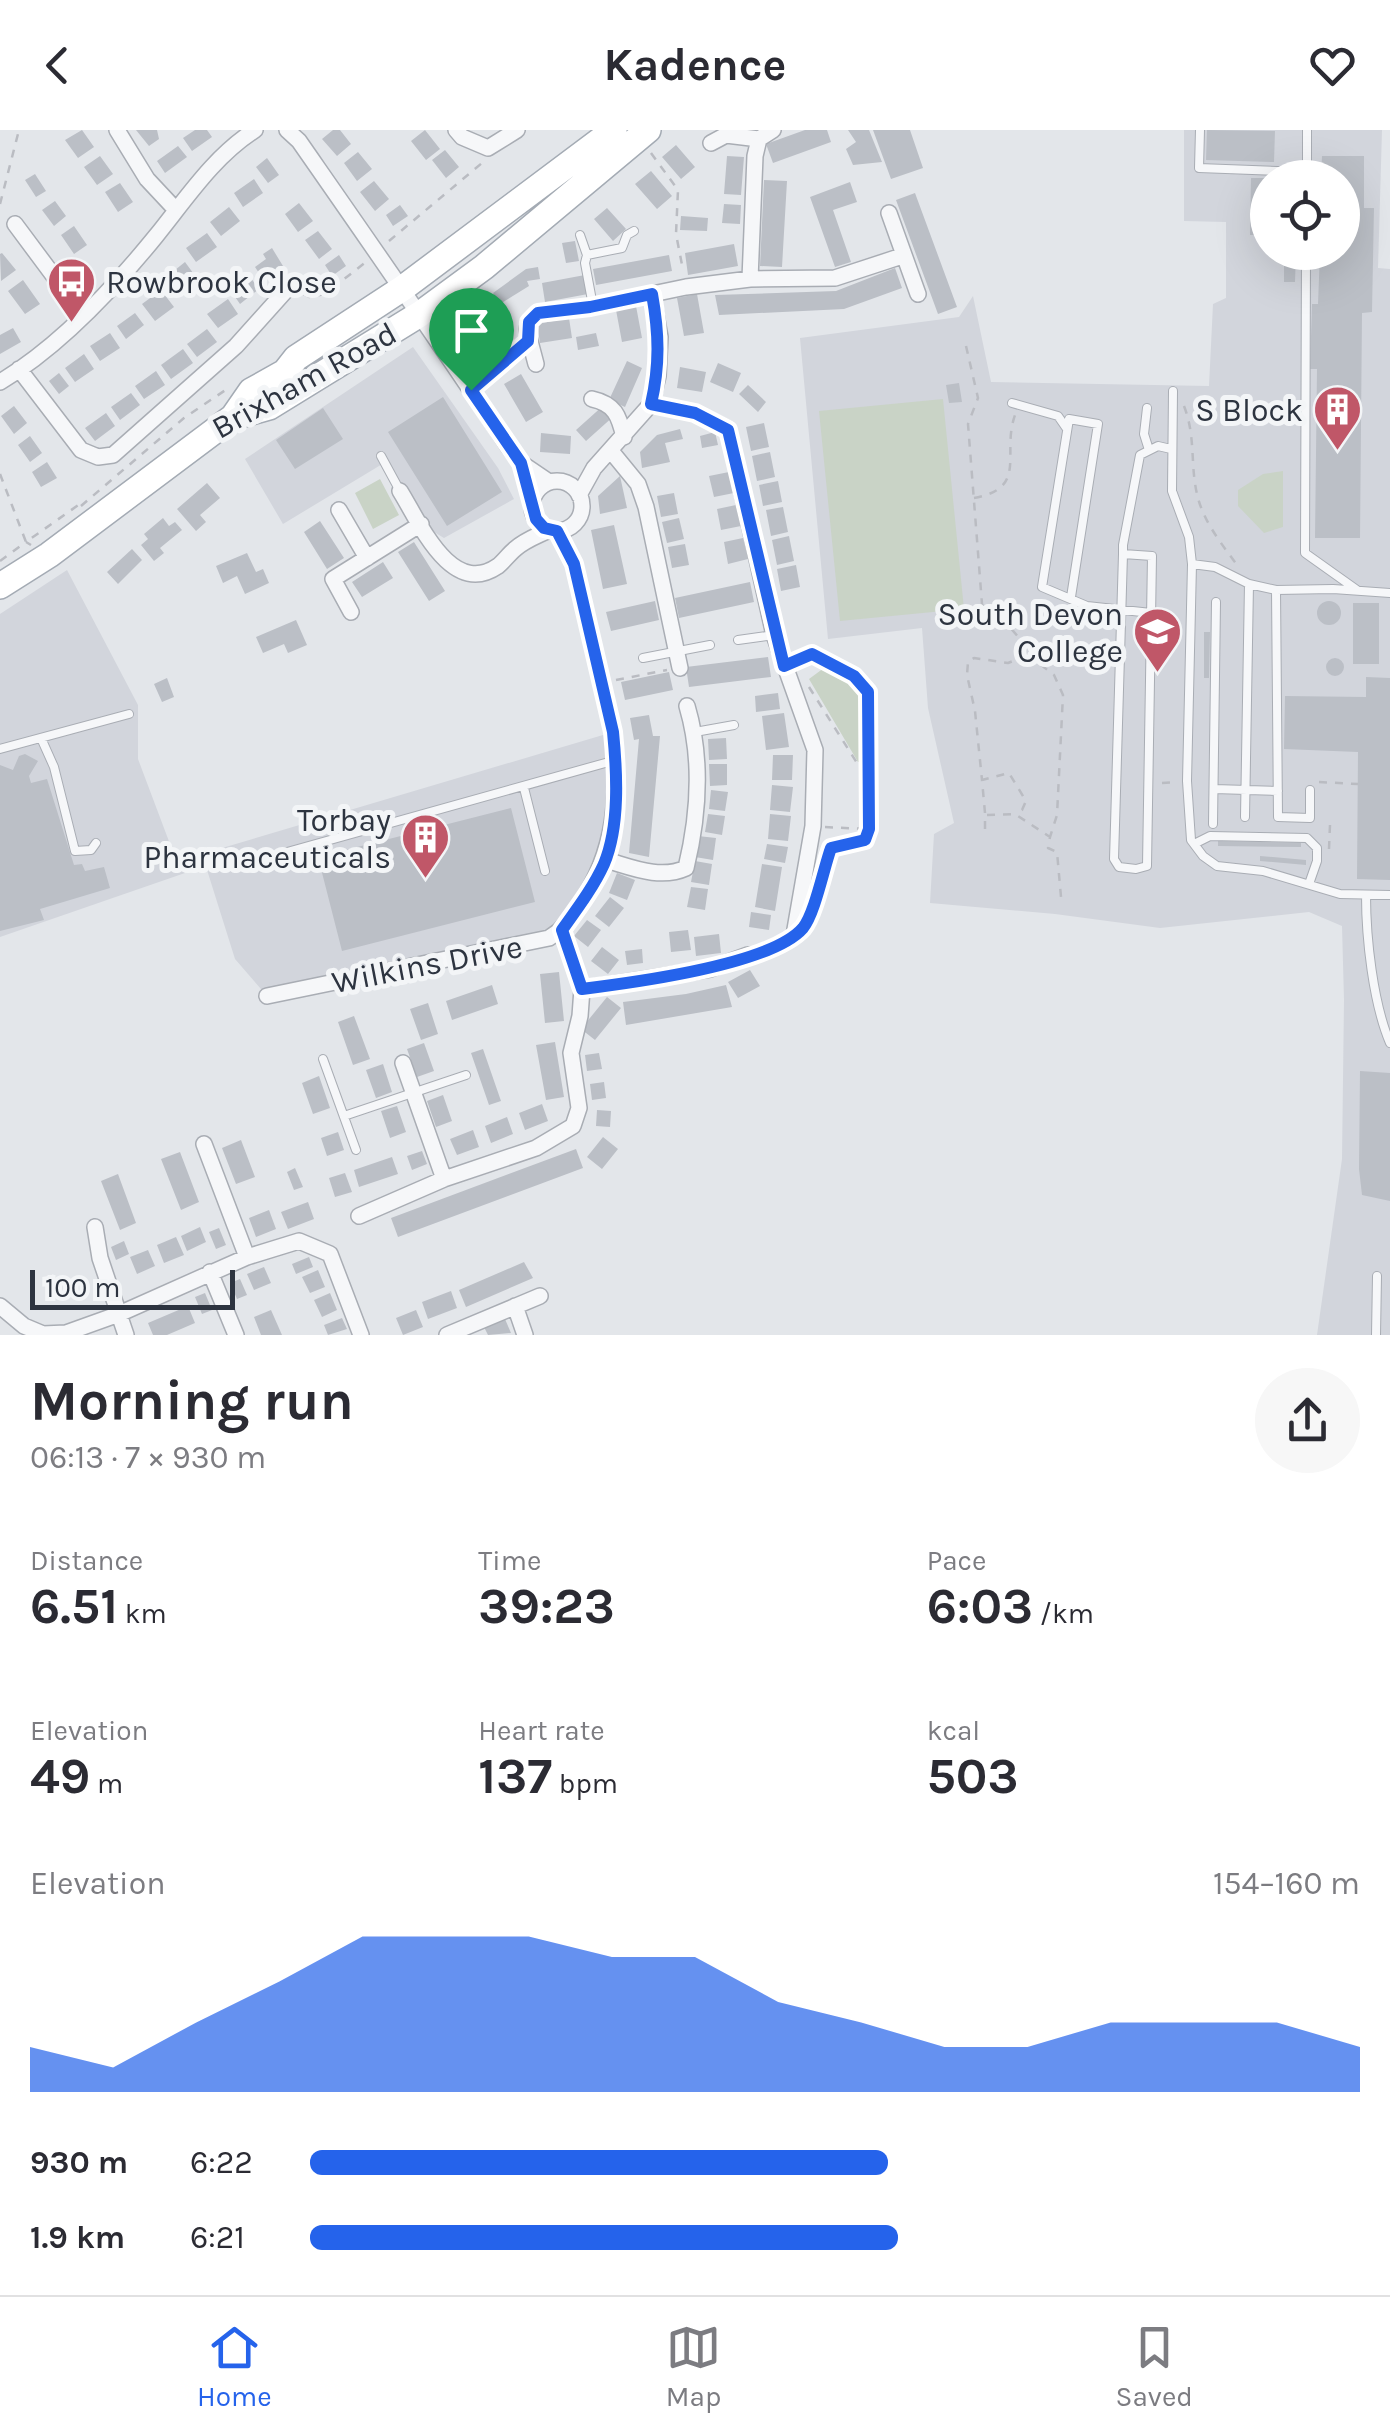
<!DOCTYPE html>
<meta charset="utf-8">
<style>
:root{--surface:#fff;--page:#f7f7f7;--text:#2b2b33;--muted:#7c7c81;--line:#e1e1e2;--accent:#2563eb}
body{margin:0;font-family:Karla,sans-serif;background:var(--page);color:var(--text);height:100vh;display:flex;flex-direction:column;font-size:38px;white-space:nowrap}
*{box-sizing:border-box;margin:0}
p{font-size:32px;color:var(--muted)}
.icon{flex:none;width:55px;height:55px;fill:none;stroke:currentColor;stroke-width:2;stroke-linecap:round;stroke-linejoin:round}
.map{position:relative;height:1205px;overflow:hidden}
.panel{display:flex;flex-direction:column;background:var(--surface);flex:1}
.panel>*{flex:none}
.tools{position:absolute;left:1250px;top:30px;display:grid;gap:20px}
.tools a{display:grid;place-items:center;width:110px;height:110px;border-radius:50%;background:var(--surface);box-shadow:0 10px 40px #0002;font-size:50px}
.scale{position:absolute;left:30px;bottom:25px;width:205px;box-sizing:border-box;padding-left:10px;border:5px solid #2d3440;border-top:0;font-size:28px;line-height:35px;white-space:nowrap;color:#2d3440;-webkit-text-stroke:8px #f3f5f7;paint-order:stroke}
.pin{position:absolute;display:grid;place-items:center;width:85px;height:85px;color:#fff;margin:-102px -42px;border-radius:50% 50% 50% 0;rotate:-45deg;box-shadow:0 0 10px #0007}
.pin .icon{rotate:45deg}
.round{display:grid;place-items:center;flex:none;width:105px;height:105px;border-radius:52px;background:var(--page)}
.overview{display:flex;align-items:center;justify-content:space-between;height:170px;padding:0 30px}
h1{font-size:55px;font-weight:700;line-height:75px}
.metrics{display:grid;grid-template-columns:repeat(3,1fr);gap:15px;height:170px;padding:10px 30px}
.metrics div{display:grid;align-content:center}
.metrics b{font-size:50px;font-weight:700}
.metrics small{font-size:28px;font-weight:400}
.metrics p{font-size:28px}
.chart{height:280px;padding:20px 30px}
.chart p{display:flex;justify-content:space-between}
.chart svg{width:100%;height:180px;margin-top:10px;fill:var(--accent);opacity:.7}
ul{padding:0 30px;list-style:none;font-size:32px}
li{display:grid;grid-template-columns:160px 120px 1fr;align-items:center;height:75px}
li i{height:25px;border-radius:12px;background:var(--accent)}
header{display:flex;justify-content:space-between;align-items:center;height:130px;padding:0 30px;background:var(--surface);font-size:45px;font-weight:700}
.tab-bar{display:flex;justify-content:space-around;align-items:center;height:140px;border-top:2px solid var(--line);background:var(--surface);font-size:28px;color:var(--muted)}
.tab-bar a{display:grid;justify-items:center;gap:5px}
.tab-bar .active{color:var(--accent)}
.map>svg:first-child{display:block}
.built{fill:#d2d5dc;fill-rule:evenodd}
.green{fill:#c9d3c6}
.building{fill:#bbbfc6}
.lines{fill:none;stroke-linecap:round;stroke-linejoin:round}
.lane-casing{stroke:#a9adb4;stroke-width:10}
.street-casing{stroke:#a9adb4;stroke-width:18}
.primary-casing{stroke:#a4abb4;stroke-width:28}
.path{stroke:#babcc2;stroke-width:2.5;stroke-dasharray:8 8;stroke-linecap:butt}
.lane{stroke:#f6f7f9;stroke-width:8}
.street{stroke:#f6f7f9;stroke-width:15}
.primary{stroke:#fff;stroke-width:25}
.route-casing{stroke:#fff;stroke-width:20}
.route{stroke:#2563eb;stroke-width:12}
.labels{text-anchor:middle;stroke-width:10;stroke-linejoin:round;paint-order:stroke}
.poi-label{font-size:32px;fill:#2d3440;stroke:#f3f5f7;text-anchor:end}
.street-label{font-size:32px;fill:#2d3440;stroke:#f3f5f7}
</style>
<header><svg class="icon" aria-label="back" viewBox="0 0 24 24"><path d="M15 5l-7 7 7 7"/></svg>Kadence<svg class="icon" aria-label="heart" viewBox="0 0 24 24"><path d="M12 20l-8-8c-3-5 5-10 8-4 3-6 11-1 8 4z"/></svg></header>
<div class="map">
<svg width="1390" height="1205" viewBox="0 0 1390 1205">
<rect width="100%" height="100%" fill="#e3e6ea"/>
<path class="built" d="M1184,0H1382L1378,138L1390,139V1205H1317L1342,1029L1344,870L1342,796L1309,782L1160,798L1055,784L930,773L934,704L954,693L928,578L922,498L828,509L800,208L959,187L973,166L991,252L1209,256L1213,174L1226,168V92L1184,91ZM1268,48H1342V122H1268Z
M413,217L498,338L514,369L444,408L421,394L384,333L283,394L245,329Z
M67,440L138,575V629L176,730L185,743L0,807V484Z
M613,602L612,700L562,800L267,866L235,829L202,724Z"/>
<path class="green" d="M943,269L964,479L840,491L819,281Z
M1283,341V397L1264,403L1238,376V360L1263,344Z
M380,349L399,385L373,399L355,363Z
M828,535C877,563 865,582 867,632H858L809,549Z"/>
<path class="building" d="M82,0L94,17L78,28L65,10Z
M136,0H157L159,9L149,16Z
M195,0H207L212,7L192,21L183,8Z
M333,0H340L351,14L337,26L322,9Z
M425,0L440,19L426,30L411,11Z
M805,0H827L831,12L773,33L766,14Z
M848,0H869L882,32L853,35L846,19L856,12Z
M873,0H910L923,38L891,49Z
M1207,0L1275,1L1274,32L1206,30Z
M676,15L695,37L681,49L662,27Z
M178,16L187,27L165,43L157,31Z
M445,20L459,37L446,48L432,30Z
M358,22L372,39L357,51L344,33Z
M100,26L113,44L97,55L84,37Z
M727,26L744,27L741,65L724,64Z
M1322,26H1364V78H1374L1372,182L1362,183L1360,408H1315L1317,239H1310L1312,174H1318L1320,122H1342V48H1321Z
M267,28L279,45L268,53L256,37Z
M651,41L672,66L657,79L635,54Z
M35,44L46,61L36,67L25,50Z
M1251,48H1268V59H1263L1262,94H1268V105H1250Z
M254,49L263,63L243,77L234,63Z
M764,50L787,51L782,137L760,136Z
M374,51L389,69L375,81L360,62Z
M850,52L857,72L833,80L851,132L835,137L810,67Z
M120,53L133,72L118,82L105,62Z
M915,63L957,177L938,184L896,70Z
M55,71L66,86L54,96L42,80Z
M299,73L313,91L298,102L285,84Z
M724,74L741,75L740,94L722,93Z
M400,75L408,86L393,96L386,85Z
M229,77L240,91L221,106L210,92Z
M607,78L626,99L613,111L594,89Z
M681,86L708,88L707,101L680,100Z
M74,96L87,115L74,124L61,105Z
M318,101L332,119L319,129L305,110Z
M207,103L217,117L196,132L186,118Z
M575,111L579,131L566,133L562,113Z
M734,114L738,136L688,145L685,123Z
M272,118L283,136L263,149L255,137L266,129L263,124Z
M1284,122H1296L1295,152H1284Z
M2,123L16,140L1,151L0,124Z
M339,125L346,136L332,146L325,135Z
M669,125L672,141L596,155L593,139Z
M185,132L196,147L176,163L165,148Z
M538,137L540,149L527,151L529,156L500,174L493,163L526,139Z
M895,138L902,158L844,179L719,185L715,165L836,161Z
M585,145L588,164L545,172L542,153Z
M250,147L259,159L240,174L231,161Z
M23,150L40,174L25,184L8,161Z
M161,160L174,177L155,191L142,174Z
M697,164L704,203L684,206L677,168Z
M228,169L238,184L218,198L207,184Z
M479,171L501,208L485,218L462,182Z
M636,176L642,208L622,212L616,180Z
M135,183L144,195L126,209L117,196Z
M569,188L572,208L540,213L537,194Z
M13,198L21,212L0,224V205Z
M207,199L217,212L197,227L187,214Z
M110,203L120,218L100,231L90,216Z
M596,203L599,216L578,220L576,207Z
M183,219L193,233L171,249L161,235Z
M84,224L94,239L75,252L65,238Z
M627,231L642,238L625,277L609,270Z
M718,233L741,243L733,262L710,252Z
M680,237L706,242L702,262L677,258Z
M156,241L165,255L144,269L135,256Z
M59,243L69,256L59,264L49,251Z
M521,244L543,282L526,292L504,254Z
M959,253L962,272L949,273L946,255Z
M748,255L766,272L758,282L739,264Z
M131,263L140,275L120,290L111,277Z
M443,267L502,362L447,396L388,302Z
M605,274L615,285L586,311L576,300Z
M14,276L27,293L14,304L1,286Z
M323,278L343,309L295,339L276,310Z
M106,283L115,296L95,311L85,298Z
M764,293L769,317L751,321L746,297Z
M680,299L683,309L665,313L670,332L642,338L640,322L657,305Z
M715,302L718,315L702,318L700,306Z
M541,303L571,306L570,324L540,322Z
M30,306L42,323L30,332L18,315Z
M770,322L775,347L757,351L752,326Z
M47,332L57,348L41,357L32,342Z
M729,342L734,363L714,367L709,346Z
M620,346L627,378L600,384L598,366Z
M778,351L782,372L763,376L759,355Z
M207,353L220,368L200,385L206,392L196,401L177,379Z
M674,363L678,384L661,387L657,366Z
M736,375L741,396L721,400L717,379Z
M783,377L788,402L771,406L766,380Z
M163,388L169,396L175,392L182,400L160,418L164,423L154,431L141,415L148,409L144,404Z
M679,388L684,409L667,413L662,392Z
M320,391L344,428L327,439L304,402Z
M614,395L627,454L603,459L591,400Z
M789,406L794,431L777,435L772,410Z
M743,408L748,429L728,434L724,412Z
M414,412L445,461L429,471L398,422Z
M685,414L689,435L672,438L668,417Z
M132,419L142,430L118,454L107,442Z
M247,423L256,442L263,439L269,453L245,464L237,446L223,453L216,436Z
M383,432L393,448L362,467L352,452Z
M796,435L800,457L781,461L777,439Z
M750,452L754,472L679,488L675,468Z
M1317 483a12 12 0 1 1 24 0a12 12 0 1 1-24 0Z
M655,471L659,490L611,501L606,482Z
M1353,473H1379V534H1353Z
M296,490L307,515L288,523L284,514L263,523L256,507Z
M1204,502H1210L1209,548H1204Z
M768,527L771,547L689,557L686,537Z
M1326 537a9 9 0 1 1 18 0a9 9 0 1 1-18 0Z
M669,542L673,560L625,570L621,552Z
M1366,547L1390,548V750L1357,749L1358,622L1284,619L1285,566L1366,567Z
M167,548L174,567L162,572L154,554Z
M778,563L780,579L756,582L755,566Z
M784,583L789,617L766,620L762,586Z
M649,585L653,606H660L649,727L629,723L639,609L634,610L630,588Z
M726,608L727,629L709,630L708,609Z
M25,624L38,631L29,646L31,653L47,649L74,735L82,734L85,741L104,737L110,758L40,779L44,790L0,801V635L13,640L19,626Z
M773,625H793L792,650H772Z
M709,634H727V655L710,656Z
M772,655L793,657L790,682L770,680Z
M711,660L728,662L725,681L709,679Z
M511,678L535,772L342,821L318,727Z
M708,684L725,686L722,705L705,702Z
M770,684L791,686L788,711L768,709Z
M374,686L376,694L351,700L349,692Z
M698,706L716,708L713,730L695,727Z
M1218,711L1301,713V717L1218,716Z
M767,714L788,717L785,733L764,729Z
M1260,726L1306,730V735L1260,731Z
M695,731L712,734L709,755L691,752Z
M762,734L782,737L775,781L755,777Z
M617,743L635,750L627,770L609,763Z
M691,757L708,759L705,780L687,777Z
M610,767L624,778L609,797L595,786Z
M751,782L771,785L769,800L749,797Z
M587,790L601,800L588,817L574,806Z
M688,800L691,820L671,822L669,802Z
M719,804L721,823L696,826L694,807Z
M602,817L619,830L608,844L591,831Z
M642,819L643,833L627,835L625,821Z
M750,840L760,856L738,868L728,852Z
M559,842L564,891L545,893L540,844Z
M492,855L498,874L452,890L446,871Z
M726,855L732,877L626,895L623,872L686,864Z
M607,867L621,878L595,910L581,899Z
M428,873L438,904L421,910L410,879Z
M354,886L370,929L353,935L338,892Z
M555,912L564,967L546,970L536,915Z
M424,913L434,941L417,947L407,919Z
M483,919L501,971L489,975L471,923Z
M599,923L602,939L587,941L585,925Z
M383,934L392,962L376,968L366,940Z
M1360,941L1390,943V1071L1362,1065L1359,1039Z
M319,946L330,978L313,984L302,953Z
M604,952L606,968L592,970L590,954Z
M443,965L452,991L436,997L427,971Z
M542,974L548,991L525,1000L519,983Z
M397,976L406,1002L390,1008L381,981Z
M597,980L611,981L610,997L596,996Z
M507,987L513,1004L491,1013L485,996Z
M473,1000L479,1017L457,1025L450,1009Z
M338,1002L344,1020L327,1026L321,1008Z
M603,1007L618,1019L602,1039L587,1027Z
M241,1010L255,1047L236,1054L222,1018Z
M576,1019L583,1038L398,1107L391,1088Z
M422,1021L427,1034L412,1040L407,1026Z
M180,1022L199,1072L181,1080L161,1029Z
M392,1027L398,1044L359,1057L354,1040Z
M295,1038L303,1057L294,1060L287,1042Z
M345,1043L352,1062L335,1067L329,1048Z
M118,1044L136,1093L120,1100L101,1051Z
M308,1072L314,1089L288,1099L281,1082Z
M269,1080L276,1099L256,1107L249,1088Z
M200,1097L206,1112L187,1121L181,1106Z
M219,1098L226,1115L216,1119L209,1102Z
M176,1107L184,1125L164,1133L157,1115Z
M124,1111L129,1124L116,1130L111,1117Z
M148,1120L155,1136L137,1144L130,1127Z
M309,1127L313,1137L296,1144L292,1134Z
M524,1132L533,1148L466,1177L459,1160Z
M264,1137L271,1153L254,1160L247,1144Z
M318,1140L325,1157L310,1163L302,1147Z
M240,1149L247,1165L237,1169L230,1153Z
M451,1161L457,1178L428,1189L422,1172Z
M205,1163L212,1180L202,1184L195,1167Z
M330,1163L337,1180L322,1187L314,1170Z
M188,1176L195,1193L167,1205H153L148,1193Z
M271,1180L282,1205H261L254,1187Z
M416,1180L423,1197L403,1205L396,1188Z
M342,1188L347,1199L328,1205L324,1195Z
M505,1189L511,1203L488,1205L484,1197Z"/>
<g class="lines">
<defs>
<path id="lane" d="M1200,0L1199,38L1307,42
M1307,43V0
M580,105L587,125
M1306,122L1305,423L1357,460
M593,176L585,133L587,125L622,118L627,105L634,101
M1173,261L1172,361L1189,407L1192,434L1187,651L1191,710L1203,726L1217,736L1263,741L1340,764L1390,765
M1012,273L1058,286L1067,299
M1147,278L1144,304L1149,320
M381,326L400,361
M1123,424L1114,729L1119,737L1136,739L1147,736L1152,426L1123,424V415L1140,325L1158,316L1171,319
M1192,434L1215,437L1249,454L1276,460L1333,459L1390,463
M1276,460L1278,687L1310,688V660
M1071,467L1098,294L1069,289L1042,457L1087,476L1151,483
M738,510L774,505
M643,528L710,515
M695,602L734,595
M41,608L54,637L75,721L91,720L96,713
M0,619L129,584
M524,658L545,741
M1214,659L1278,661
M1245,687L1249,454
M1213,694L1216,472
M1194,714L1210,706L1307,708L1317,718V731L1309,754
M280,724L616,630
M1366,765C1366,808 1373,873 1390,913
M323,929L356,1020
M344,986L466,945
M1376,1205L1377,1146"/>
<path id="street" d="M117,0L147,49L176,80
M287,0L299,11C370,113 440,213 508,316L521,333L549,352
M456,0L462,7L488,18L517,0
M711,13L726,5L759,9L773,0
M889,83L918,164
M15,94L82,184
M750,149L755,26L759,9
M536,234L527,200L529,191L538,183L590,177L686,157L750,149L835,148L902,126
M19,239L81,320L98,327L113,325L236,216L289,157
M0,252C59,217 113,159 156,106C186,69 214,26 255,0
M592,269C615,274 619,286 624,307
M651,274L695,283L728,299L774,505L815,620L813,696L794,805
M611,321L638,354L646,377L680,538
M532 376a25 25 0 1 1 50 0a25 25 0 1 1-50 0Z
M400,361C420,393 451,468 498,436C504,431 509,424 515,419C525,410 537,406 549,400
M579,365L594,338L651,274L658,246L660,207L652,164
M339,380L367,428
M351,482L333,449L421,394
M606,730C631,737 660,750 686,738C699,684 703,630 687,576
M582,859L710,839L748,825
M267,866L549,808C564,799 571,788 580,774C616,721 619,665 613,602L574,434L557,401
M403,933L444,1049
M204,1014L247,1127
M359,1086L444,1049L536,1018L573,996L579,978L571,923L580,886L582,859L562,800
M95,1097L100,1128L126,1205
M210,1142L236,1205
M0,1176L24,1196L43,1204L66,1203L119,1184L247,1127L299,1111L330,1124L361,1205
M515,1176L525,1205
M447,1205L540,1166"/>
<path id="primary" d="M233,287L251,261L285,242L296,228L403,158L614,0
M0,456L49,425L233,287L269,277L420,184L484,137L648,0"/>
</defs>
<use href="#lane" class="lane-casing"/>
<use href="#street" class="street-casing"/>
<use href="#primary" class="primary-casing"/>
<path class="path" d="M651,23L678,60L676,104L683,140
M0,74L19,0
M389,111L482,33
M303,164L309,167L325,164L366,132
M448,189L485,247
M966,216L978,268L968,294L982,474C987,489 992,494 1008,495L1020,509L1028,525L1008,533L974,528L968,532L967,545L975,581L982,650
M487,245L515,221
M1184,276C1196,307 1190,334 1197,364C1203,391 1221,413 1237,435
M0,344L26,412L84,371
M974,368C1029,358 1001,324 1015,285
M81,376L184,288L230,257
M0,431L26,412L31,415
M1028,525L1054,545L1063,565L1057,685L1050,707
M796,529L812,524L853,545L868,562L869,699L865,710L831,717L819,753
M616,550L667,540
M809,557L869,652
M1319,652L1358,654
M1162,653L1176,652
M985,683L982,650L1009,643L1026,671L1022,680L1015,684
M825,697L867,699
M985,699V685L1015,684L1050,707L1048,718L1057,722L1061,767
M1329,719L1330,695
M762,820L782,811"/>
<use href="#lane" class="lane"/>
<use href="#street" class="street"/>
<use href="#primary" class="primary"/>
</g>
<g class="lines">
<defs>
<path id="route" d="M652,164C659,203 660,235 651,274L695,283L728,300L784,536L812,524L854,546L868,562L869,699L865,710L831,718C824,737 815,783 803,798C771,835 631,853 582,859L562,800C577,779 593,758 604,734C620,696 617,642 613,602L574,434L557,401L544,398L536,389L521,333L471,260L528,211L529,192L538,183L590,177Z"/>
</defs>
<use href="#route" class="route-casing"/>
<use href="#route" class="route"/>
</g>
<defs>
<symbol id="bus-pin" viewBox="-11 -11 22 30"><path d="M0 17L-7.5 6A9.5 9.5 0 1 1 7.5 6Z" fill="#c05768" stroke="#f3f5f7"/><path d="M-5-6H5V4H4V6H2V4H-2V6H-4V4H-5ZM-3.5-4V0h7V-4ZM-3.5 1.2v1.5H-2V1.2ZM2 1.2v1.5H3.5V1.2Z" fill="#fff"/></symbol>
<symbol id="building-pin" viewBox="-11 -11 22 30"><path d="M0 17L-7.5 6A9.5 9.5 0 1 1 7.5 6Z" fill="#c05768" stroke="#f3f5f7"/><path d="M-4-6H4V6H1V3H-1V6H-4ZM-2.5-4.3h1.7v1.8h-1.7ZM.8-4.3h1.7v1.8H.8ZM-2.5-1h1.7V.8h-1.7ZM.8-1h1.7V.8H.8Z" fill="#fff"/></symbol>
<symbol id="university-pin" viewBox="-11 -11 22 30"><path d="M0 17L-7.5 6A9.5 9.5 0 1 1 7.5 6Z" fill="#c05768" stroke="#f3f5f7"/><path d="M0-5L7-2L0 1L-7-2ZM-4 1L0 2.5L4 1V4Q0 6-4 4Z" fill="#fff"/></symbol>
</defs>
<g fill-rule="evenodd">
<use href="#bus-pin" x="44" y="124" width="55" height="75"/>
<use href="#building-pin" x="1310" y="252" width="55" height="75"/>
<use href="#university-pin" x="1130" y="474" width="55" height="75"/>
<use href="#building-pin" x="398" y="680" width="55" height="75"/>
</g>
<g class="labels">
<g class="poi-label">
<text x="106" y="163" text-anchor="start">Rowbrook Close</text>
<text x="1303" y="291">S Block</text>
<text x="1123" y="495">South Devon<tspan x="1123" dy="37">College</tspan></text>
<text x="391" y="701">Torbay<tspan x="391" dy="37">Pharmaceuticals</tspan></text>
</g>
<g class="street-label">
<text transform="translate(304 250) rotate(-29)" y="11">Brixham Road</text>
<text transform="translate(427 834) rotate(-11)" y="11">Wilkins Drive</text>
</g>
</g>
</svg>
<div class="tools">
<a><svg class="icon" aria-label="locate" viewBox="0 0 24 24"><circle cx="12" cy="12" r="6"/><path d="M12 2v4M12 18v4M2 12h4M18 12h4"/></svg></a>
</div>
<div class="scale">100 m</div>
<div class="pin" style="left:471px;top:260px;background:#1e9e55"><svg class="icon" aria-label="arrive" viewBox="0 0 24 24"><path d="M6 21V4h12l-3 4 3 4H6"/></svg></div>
</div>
<section class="panel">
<div class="overview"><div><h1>Morning run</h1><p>06:13 · 7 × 930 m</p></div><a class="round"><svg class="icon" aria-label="share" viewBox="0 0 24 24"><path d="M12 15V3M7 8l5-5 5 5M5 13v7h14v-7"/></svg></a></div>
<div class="metrics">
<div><p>Distance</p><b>6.51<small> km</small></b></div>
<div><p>Time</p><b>39:23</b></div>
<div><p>Pace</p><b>6:03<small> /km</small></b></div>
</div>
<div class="metrics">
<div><p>Elevation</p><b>49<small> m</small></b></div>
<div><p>Heart rate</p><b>137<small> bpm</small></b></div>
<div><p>kcal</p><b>503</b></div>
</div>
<div class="chart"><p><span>Elevation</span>154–160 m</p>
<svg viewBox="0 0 160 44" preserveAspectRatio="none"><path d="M0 44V33L10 38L20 27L30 17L40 6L50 6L60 6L70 11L80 11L90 22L100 27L110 33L120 33L130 27L140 27L150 27L160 33V44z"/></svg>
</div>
<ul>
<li><b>930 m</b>6:22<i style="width:55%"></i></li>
<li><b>1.9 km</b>6:21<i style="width:56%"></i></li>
</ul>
</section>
<nav class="tab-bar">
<a class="active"><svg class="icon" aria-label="home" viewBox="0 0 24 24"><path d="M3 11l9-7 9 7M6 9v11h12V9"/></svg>Home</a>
<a><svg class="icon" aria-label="map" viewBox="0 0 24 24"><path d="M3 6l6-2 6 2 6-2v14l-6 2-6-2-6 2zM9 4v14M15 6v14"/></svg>Map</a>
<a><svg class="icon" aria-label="saved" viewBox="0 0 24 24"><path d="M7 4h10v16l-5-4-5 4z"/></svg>Saved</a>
</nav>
